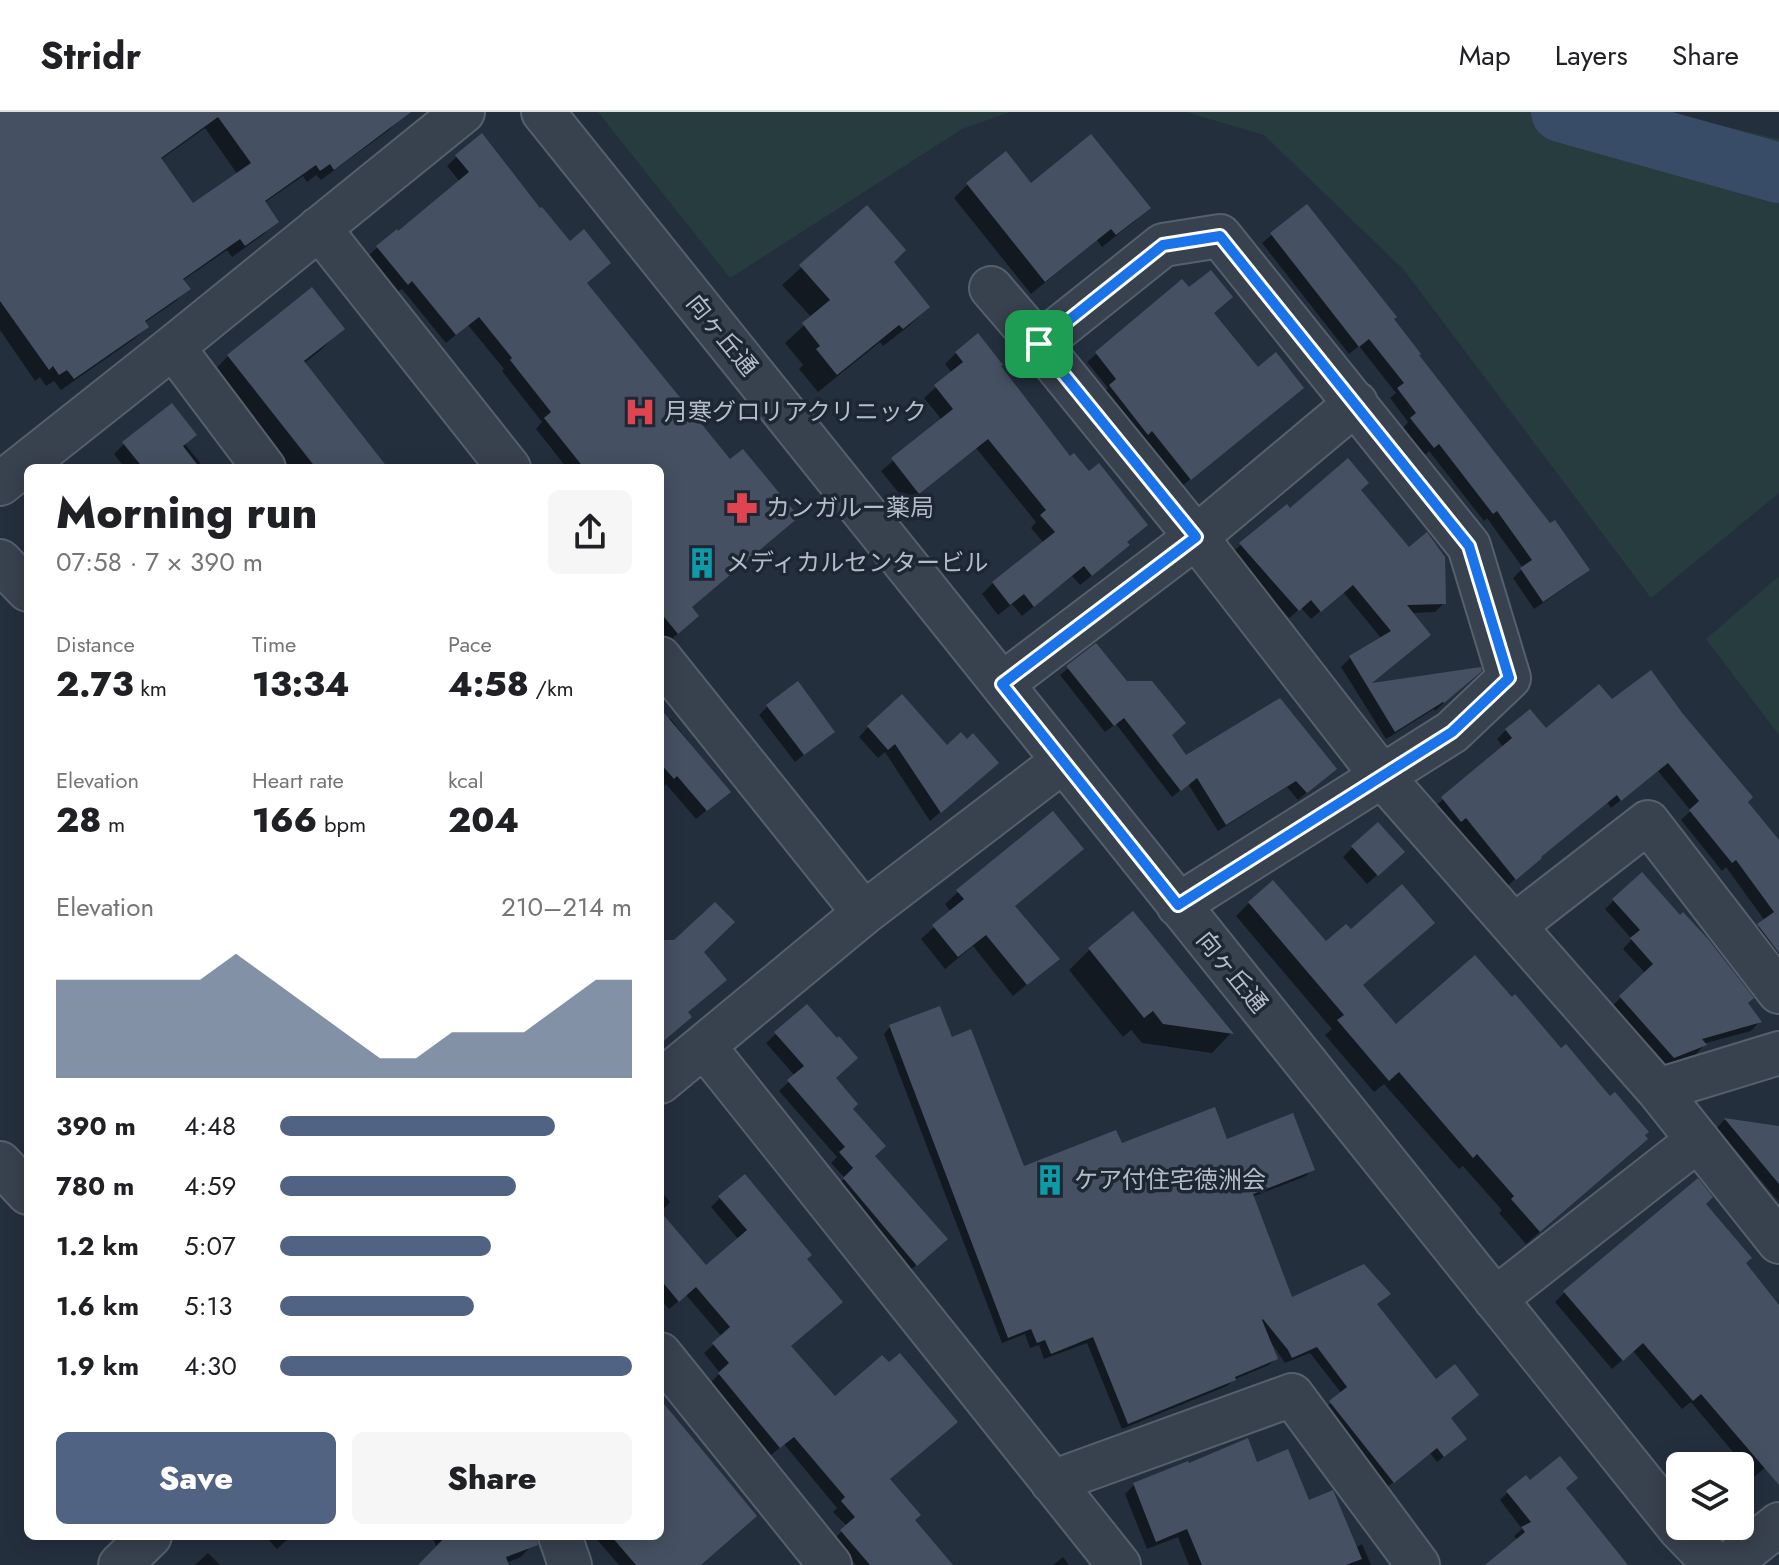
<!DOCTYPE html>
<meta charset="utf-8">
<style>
:root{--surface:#fff;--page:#f6f6f6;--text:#202124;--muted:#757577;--line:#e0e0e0;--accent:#506383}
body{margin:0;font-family:Jost,"Noto Sans JP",sans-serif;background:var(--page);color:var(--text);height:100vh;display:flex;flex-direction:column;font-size:30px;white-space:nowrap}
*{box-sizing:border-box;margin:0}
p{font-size:26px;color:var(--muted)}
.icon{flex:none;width:44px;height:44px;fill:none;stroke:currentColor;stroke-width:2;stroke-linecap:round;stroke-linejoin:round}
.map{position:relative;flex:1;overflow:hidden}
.sheet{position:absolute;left:24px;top:352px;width:640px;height:1076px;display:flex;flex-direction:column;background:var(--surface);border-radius:12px;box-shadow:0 4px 20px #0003}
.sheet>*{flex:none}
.fabs{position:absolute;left:1666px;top:1340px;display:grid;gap:16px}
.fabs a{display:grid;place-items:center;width:88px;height:88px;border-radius:12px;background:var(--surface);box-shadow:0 4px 20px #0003;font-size:40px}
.pin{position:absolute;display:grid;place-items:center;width:68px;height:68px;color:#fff;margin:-34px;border-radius:16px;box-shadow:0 4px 12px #0006}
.round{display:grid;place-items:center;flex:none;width:84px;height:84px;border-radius:12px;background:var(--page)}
.overview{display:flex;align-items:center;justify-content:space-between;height:136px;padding:0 32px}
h1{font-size:44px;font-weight:800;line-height:60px}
.metrics{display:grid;grid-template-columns:repeat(3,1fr);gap:12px;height:136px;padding:8px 32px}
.metrics div{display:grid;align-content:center}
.metrics b{font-size:34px;font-weight:800}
.metrics small{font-size:22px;font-weight:400}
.metrics p{font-size:22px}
.chart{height:224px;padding:16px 32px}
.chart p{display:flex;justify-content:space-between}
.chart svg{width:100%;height:144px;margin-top:8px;fill:var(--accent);opacity:.7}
.primary-button{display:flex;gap:16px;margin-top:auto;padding:16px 32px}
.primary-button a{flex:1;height:92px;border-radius:12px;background:var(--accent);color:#fff;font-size:32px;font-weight:800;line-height:92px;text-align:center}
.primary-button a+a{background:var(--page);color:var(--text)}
ul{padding:0 32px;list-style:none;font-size:26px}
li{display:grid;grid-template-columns:128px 96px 1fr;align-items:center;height:60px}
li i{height:20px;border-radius:10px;background:var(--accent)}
header{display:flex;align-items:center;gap:48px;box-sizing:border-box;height:112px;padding:0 40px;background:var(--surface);border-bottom:2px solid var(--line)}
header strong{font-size:38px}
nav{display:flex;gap:44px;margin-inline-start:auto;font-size:28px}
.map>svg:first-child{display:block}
.green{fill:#263c3f}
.shadow{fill:#0007;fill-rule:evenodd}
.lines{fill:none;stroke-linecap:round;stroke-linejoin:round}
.river{stroke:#394c67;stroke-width:60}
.building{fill:#455162;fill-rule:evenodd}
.minor-casing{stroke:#565f6c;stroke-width:46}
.minor{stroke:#38414e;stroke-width:42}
.route-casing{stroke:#fff;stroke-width:16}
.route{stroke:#1a73e8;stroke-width:10}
.labels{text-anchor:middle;stroke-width:7;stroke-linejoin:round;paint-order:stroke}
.street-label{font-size:24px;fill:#b4bcc9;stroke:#1d2633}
.poi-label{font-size:24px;fill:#b4bcc9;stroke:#1d2633;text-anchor:start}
</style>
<header>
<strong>Stridr</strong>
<nav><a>Map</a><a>Layers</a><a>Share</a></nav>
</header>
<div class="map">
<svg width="1779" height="1453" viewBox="0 0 1779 1453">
<rect width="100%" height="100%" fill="#242f3e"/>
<path class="green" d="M598,0H1010L962,17L730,166Z
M1186,0H1663L1779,27V381L1651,486L1404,158L1264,23Z
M1779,464V623L1706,527Z"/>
<path class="shadow" d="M0,0H406L389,18L321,68L316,63L307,70L303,64L264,91L276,109L264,122L232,145L227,138L182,169L188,177L176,189L144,211L147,215L134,227L61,278L54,269L46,274L40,265L35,269L0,218ZM205,16L238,63L192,94L160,48Z
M1006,42L1030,73L1148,96L1135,109L1102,135L1097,128L1031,182L954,86L967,73Z
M456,45L585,172L730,350L690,496L687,514L668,530L660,521V356H567L536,317L542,310L502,259L504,257L468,213L446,231L402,177L397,180L368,144L378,135L398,121L460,70L447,54Z
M1307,94L1392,207L1416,243L1550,414L1587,457L1579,466L1534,497L1513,466L1523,456L1487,406L1484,409L1429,339L1425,343L1403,316L1408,310L1390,286L1396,281L1359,234L1349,242L1262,131Z
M867,96L892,150L928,195L910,213L883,234L880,230L818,280L799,257L803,253L785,231L812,206L782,173Z
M1182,169L1212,201L1258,257L1293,284L1181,375L1102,283L1108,276L1087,250Z
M311,178L342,217L322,237L303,252L386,356H280L208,265L228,244Z
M956,241L998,254L1125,431L1116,444L1080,473L1072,464L1022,504L1012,492L998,503L982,482L993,471L1044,431L1031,416L1036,410L976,336L907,391L881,359L942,308L924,286L952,261L945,252Z
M124,332H185L204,356H125L114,342Z
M1359,378L1444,491L1435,500L1410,501L1368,573L1470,567L1435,599L1434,597L1386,627L1341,555L1350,546L1382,527L1343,480L1311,507L1301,496L1289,506L1231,441L1287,395L1290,398Z
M1096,534L1170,624L1185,646L1326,664L1298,688L1287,675L1218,719L1188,672L1172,685L1116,612L1105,620L1060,563Z
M1611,590L1745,690L1779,731V857L1750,823L1765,809L1726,755L1722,759L1681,708L1691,699L1658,659L1611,696L1607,690L1539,746L1506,775L1456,714L1451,717L1433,696L1504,636L1497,627L1506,618L1545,619Z
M768,594L832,620L795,650L759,603Z
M670,606L728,680L696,707L666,672L663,675L660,672V614Z
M868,615L946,636L987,660L930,709L885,640L878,646L859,625Z
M1353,735L1392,750L1367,772L1343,745Z
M958,780L1057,847L1013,884L973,834L945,857L921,827L951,800L945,792Z
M1614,788L1745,891L1759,910L1751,919L1706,931L1696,942L1665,953L1612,894L1646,862L1623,837L1632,827L1605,797Z
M1249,791L1361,874L1396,915L1561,939L1610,987L1633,1040L1526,1132L1499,1101L1502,1098L1463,1054L1459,1057L1384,972L1374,980L1325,923L1332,917L1236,804Z
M1133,801L1231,921L1212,941L1142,931L1131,918L1123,925L1069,858L1089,838Z
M890,915L950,927L1022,1057L1121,1033L1226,1030L1312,1057L1306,1064L1252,1085L1291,1188L1375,1193L1449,1306L1458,1333L1437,1350L1430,1341L1386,1376L1324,1297L1342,1282L1310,1241L1285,1251L1270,1229L1276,1246L1269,1253L1233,1268L1227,1274L1122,1317L1087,1231L1044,1247L1039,1233L1030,1236L1025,1222L1002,1231L884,922Z
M776,922L833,967L873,1045L936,1136L906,1162L835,1076L845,1066L831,1051L837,1045L779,979L795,964L766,931Z
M1724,1008L1779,1016V1090L1717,1016Z
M660,1078L670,1090L660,1101Z
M720,1086L805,1147L789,1235L888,1367L939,1453H856L834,1427L847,1414L833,1400L837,1396L784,1332L770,1344L710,1271L720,1261L704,1241L722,1225L686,1183L669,1197L660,1187V1102L705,1156L739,1128L711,1095Z
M1703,1092L1744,1151L1779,1196V1344L1754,1365L1691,1290L1682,1297L1633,1239L1612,1257L1555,1190L1565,1180Z
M660,1329L699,1453H619L594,1424H660Z
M1187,1352H1256L1308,1391L1355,1436L1362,1432L1371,1453H1189L1178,1425L1147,1437L1125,1382L1134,1373Z
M1530,1371L1625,1453H1488L1518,1429L1514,1424L1522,1417L1500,1388L1508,1380Z
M265,1424H291L277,1437Z
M437,1424H529L532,1433L521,1445L506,1451V1453H420L437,1436L433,1427Z
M208,1441L220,1453H195Z
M1063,1445L1069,1453H1053Z"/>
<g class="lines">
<path class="river" d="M1561,0L1779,61"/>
</g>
<path class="building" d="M0,0H411L334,58L330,52L320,59L316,53L265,89L279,110L245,134L240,127L183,167L191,177L145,209L149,215L74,267L67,258L59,263L53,254L49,258L0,189ZM218,5L251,51L193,91L161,46Z
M482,21L540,96L542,95L570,129L584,117L611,151L587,171L730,347L743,337L799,405L692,495L699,504L678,522L660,500V356H584L544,306L551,300L510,248L512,246L479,205L456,223L412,169L408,173L376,134L397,117L398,119L469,60L455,43Z
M1091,22L1151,96L1116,123L1111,117L1045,170L966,71L1006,39L1031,71Z
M1307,92L1397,205L1394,207L1421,242L1419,243L1550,411L1555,408L1590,458L1543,490L1520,456L1532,448L1497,399L1493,402L1439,332L1434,336L1410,306L1416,301L1397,276L1404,271L1369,227L1359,235L1270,121Z
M867,93L906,138L894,150L930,195L903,217L899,213L837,263L816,237L820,234L802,211L830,188L799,153Z
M1211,158L1233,185L1214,201L1258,255L1276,240L1304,276L1191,368L1152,319L1148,323L1109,273L1116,267L1095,240L1182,167L1189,175Z
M312,175L345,217L304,249L388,356H316L227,243Z
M978,221L1003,253L1001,254L1070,344L1074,341L1089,359L1099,351L1148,413L1127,430L1130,433L1092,464L1084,454L1034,495L1024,482L1010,493L992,470L1055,420L1040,403L1046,398L988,327L919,382L891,346L953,297L934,273L963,250L955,240Z
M172,291L197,323L183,334L200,356H143L122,330Z
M1348,346L1369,371L1361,378L1409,435L1427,420L1445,445L1446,492L1407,493L1431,523L1372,571L1481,555L1482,559L1444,591L1443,590L1395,620L1349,544L1391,519L1353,473L1321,500L1311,488L1299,499L1239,431L1287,392L1290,396Z
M1096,531L1127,569H1152L1186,611L1172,623L1186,643L1280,586L1337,657L1307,681L1296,669L1226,713L1197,666L1181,679L1124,606L1114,614L1066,554Z
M1651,558L1683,602L1753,685L1748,690L1779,728V841L1757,812L1774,800L1736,748L1732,751L1689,698L1699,689L1668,651L1621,689L1617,683L1541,745L1542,746L1516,768L1466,706L1461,710L1441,685L1512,626L1505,617L1530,597L1546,616L1599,572L1612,587Z
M798,569L835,620L804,643L766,593Z
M902,582L947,633L961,620L967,627L973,621L999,651L941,701L895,632L888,638L867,614Z
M660,596L731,680L707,699L677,664L674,667L660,651Z
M1053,699L1084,737L1015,794L1060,847L1027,873L986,823L958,845L932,813L964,787L956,778Z
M1378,710L1405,740L1378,764L1351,734Z
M1642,760L1680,803L1683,800L1708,827L1754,886L1748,891L1762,910L1702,927L1707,933L1674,946L1619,884L1653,852L1630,826L1640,818L1612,787Z
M1273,768L1326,829L1346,812L1351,817L1402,772L1435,811L1363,873L1396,912L1475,843L1512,885L1515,882L1561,936L1566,932L1610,984L1615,980L1649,1020L1645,1023L1648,1027L1540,1120L1511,1087L1514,1084L1477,1042L1473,1046L1399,960L1389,969L1337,908L1344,903L1248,790Z
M715,790L735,810L704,840L727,868L688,900L692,905L660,932V828H674Z
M1133,799L1234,922L1163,912L1153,899L1144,906L1088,836Z
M807,892L837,926L839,924L858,946L836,966L858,992L853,997L886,1034L875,1044L948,1127L917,1154L843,1066L853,1056L839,1040L845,1035L787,968L804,954L774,920Z
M940,894L952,925L971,917L1024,1054L1116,1018L1122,1031L1215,995L1227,1027L1293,1001L1315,1058L1253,1082L1292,1185L1364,1152L1391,1182L1377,1192L1436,1267L1455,1252L1479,1283L1451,1306L1467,1327L1444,1345L1437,1336L1394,1371L1329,1289L1347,1275L1317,1235L1292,1246L1288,1238L1263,1207L1262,1208L1278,1247L1235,1265L1236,1268L1128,1312L1093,1225L1051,1242L1045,1228L1037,1231L1031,1217L1008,1226L889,913Z
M1724,1006L1779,1014V1072Z
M745,1062L812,1143L807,1147L843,1190L791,1234L835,1284L882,1243L889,1250L900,1241L958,1310L890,1367L921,1403L915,1408L953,1453H870L840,1418L855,1405L841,1389L845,1385L794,1325L780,1336L718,1261L729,1251L712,1231L730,1215L696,1175L679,1190L660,1167V1099L706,1153L747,1118L718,1084Z
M1698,1066L1713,1085L1706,1092L1752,1146L1746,1151L1779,1193V1373L1701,1282L1693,1289L1643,1231L1623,1249L1563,1179Z
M660,1287L757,1404L701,1453H636L611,1424H660Z
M1248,1326L1257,1350L1288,1337L1309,1388L1333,1378L1362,1447L1346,1453H1202L1187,1417L1156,1430L1133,1371L1188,1349L1189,1351Z
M1560,1344L1578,1366L1566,1376L1628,1453H1485L1525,1420L1521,1415L1531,1410L1506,1379L1526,1363L1530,1368Z
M446,1424H537L538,1433L506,1445L509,1453H418Z"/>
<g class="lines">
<defs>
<path id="minor" d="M543,0L1680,1417L1715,1453
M319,116L509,356
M991,176L1039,232L1196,425L1381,663L1658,978L1779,1130
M1039,232L1163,133L1220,124L1469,434L1509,566L1452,620L1178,793
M173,235L264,356
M0,372L173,235L463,0
M0,449L28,478
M660,546L864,801
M1002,572L1196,425L1356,291
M1514,814L1648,710L1779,880
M704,934L1119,1453
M660,970L864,801L1063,649
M1658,978L1779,941
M0,1051L28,1081
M1495,1187L1698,1028
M660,1242L830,1453
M1052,1370L1292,1283L1418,1453
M560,1424L570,1453
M120,1453L150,1424
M1728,1453L1779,1412"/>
</defs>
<use href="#minor" class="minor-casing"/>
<use href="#minor" class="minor"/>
</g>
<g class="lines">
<defs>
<path id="route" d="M1220,124L1469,434L1509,566L1452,620L1178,793L1002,572L1196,425L1039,232L1163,133Z"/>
</defs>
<use href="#route" class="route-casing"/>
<use href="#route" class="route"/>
</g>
<defs>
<symbol id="hospital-bare" viewBox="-9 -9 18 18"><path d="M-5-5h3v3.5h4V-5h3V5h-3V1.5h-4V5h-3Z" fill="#e0444e" stroke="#1d2633" stroke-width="2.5" paint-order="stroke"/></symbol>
<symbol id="pharmacy-bare" viewBox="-9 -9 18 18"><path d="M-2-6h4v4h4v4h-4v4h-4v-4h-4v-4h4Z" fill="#e0444e" stroke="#1d2633" stroke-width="2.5" paint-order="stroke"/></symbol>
<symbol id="building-bare" viewBox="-9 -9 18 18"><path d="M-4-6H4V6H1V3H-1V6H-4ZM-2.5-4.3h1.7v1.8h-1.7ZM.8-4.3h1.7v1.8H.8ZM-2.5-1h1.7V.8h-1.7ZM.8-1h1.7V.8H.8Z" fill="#0f9aa8" stroke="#1d2633" stroke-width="2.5" paint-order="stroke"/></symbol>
</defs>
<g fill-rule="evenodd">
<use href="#hospital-bare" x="618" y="278" width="44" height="44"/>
<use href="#pharmacy-bare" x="720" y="374" width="44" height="44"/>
<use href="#building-bare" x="680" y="429" width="44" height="44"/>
<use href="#building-bare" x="1028" y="1046" width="44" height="44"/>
</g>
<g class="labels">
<g class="street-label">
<text transform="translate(722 223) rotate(51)" y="8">向ヶ丘通</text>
<text transform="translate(1232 860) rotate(51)" y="8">向ヶ丘通</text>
</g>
<g class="poi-label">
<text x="664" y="308">月寒グロリアクリニック</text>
<text x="766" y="404">カンガルー薬局</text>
<text x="726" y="459">メディカルセンタービル</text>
<text x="1074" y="1076">ケア付住宅徳洲会</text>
</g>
</g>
</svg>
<div class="fabs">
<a><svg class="icon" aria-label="layers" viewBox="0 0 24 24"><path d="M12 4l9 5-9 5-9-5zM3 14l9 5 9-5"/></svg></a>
</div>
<div class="pin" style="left:1039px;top:232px;background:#1e9e55"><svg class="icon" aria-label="arrive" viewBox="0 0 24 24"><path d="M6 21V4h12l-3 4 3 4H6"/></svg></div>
<section class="sheet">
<div class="overview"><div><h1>Morning run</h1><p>07:58 · 7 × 390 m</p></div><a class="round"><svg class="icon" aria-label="share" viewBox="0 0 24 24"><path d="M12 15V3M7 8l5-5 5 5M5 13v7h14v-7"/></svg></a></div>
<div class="metrics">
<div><p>Distance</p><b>2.73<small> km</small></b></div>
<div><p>Time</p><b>13:34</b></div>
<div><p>Pace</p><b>4:58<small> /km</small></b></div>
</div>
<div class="metrics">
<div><p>Elevation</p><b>28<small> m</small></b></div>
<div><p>Heart rate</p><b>166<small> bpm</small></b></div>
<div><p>kcal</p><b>204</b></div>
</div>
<div class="chart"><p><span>Elevation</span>210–214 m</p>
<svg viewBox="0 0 160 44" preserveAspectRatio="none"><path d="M0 44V14L10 14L20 14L30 14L40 14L50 6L60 14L70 22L80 30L90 38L100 38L110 30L120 30L130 30L140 22L150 14L160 14V44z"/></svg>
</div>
<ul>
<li><b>390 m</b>4:48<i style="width:78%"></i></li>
<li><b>780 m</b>4:59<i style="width:67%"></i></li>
<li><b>1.2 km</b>5:07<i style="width:60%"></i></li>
<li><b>1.6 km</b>5:13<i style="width:55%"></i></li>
<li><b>1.9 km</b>4:30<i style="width:100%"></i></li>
</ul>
<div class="primary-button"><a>Save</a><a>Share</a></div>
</section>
</div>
